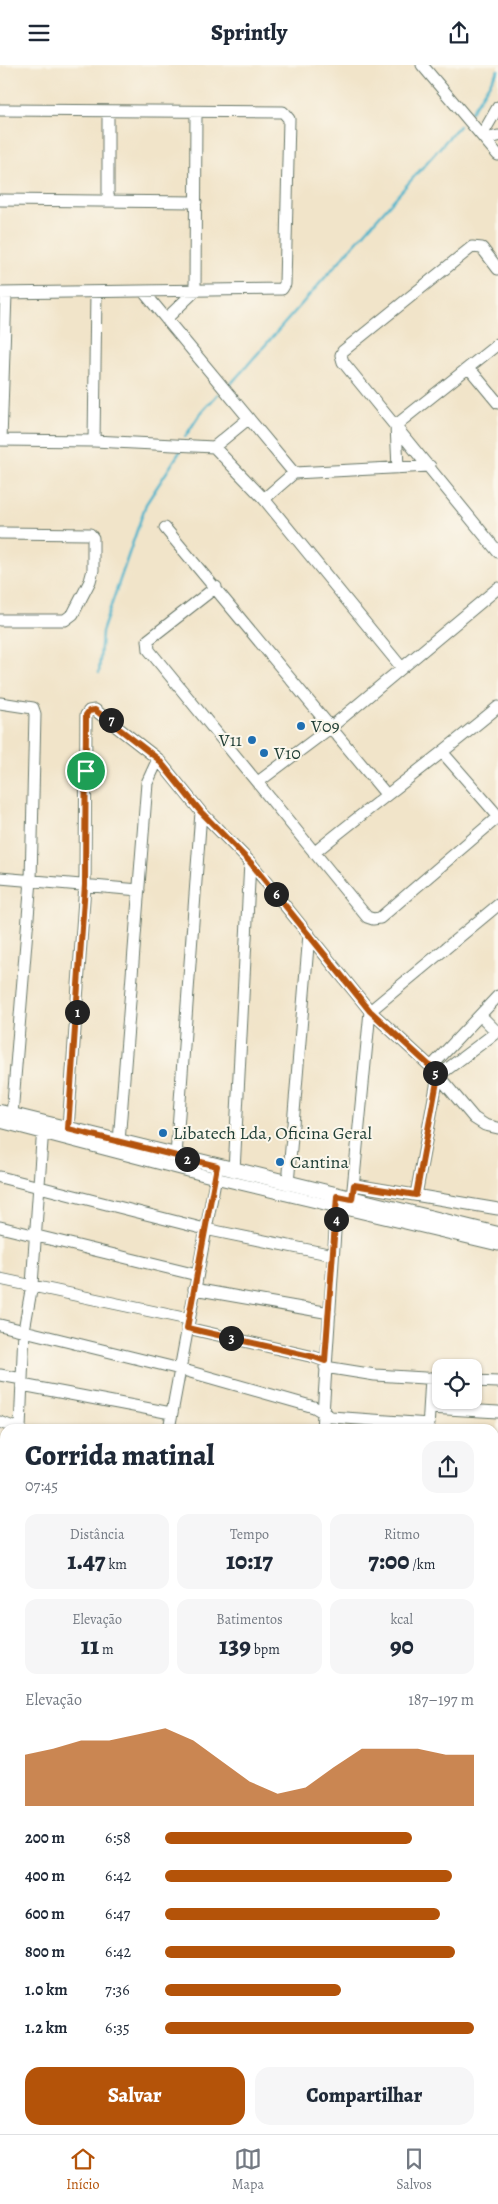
<!DOCTYPE html>
<html lang="pt">
<meta charset="utf-8">
<style>
:root{--surface:#fff;--page:#f6f6f7;--text:#1f2937;--muted:#747a83;--line:#e0e1e3;--accent:#b45309}
body{margin:0;font-family:Alegreya,serif;background:var(--page);color:var(--text);height:100vh;display:flex;flex-direction:column;font-size:19px;white-space:nowrap}
*{box-sizing:border-box;margin:0}
p{font-size:16px;color:var(--muted)}
.icon{flex:none;width:28px;height:28px;fill:none;stroke:currentColor;stroke-width:2;stroke-linecap:round;stroke-linejoin:round}
.map{position:relative;flex:1;overflow:hidden}
.panel{position:absolute;left:0px;top:1359px;width:499px;height:711px;display:flex;flex-direction:column;background:var(--surface);border-radius:15px 15px 0 0;box-shadow:0 1px 4px #0004}
.panel>*{flex:none}
.fabs{position:absolute;left:432px;top:1294px;display:grid;gap:10px}
.fabs a{display:grid;place-items:center;width:50px;height:50px;border-radius:10px;background:var(--surface);box-shadow:0 1px 4px #0004;font-size:25px}
.pin{position:absolute;display:grid;place-items:center;width:42px;height:42px;color:#fff;margin:-21px;border:2px solid #fff;border-radius:50%;box-shadow:0 1px 5px #0007}
.km{position:absolute;width:25px;height:25px;margin:-12px;border-radius:50%;background:#222;color:#fff;font-size:14px;line-height:25px;text-align:center}
.round{display:grid;place-items:center;flex:none;width:52px;height:52px;border-radius:15px;background:var(--page)}
.overview{display:flex;align-items:center;justify-content:space-between;height:85px;padding:0 25px}
h1{font-size:28px;font-weight:800;line-height:38px}
.stats{display:grid;grid-template-columns:repeat(3,1fr);gap:8px;height:85px;padding:5px 25px}
.stats div{display:grid;align-content:center;border-radius:12px;background:var(--page);text-align:center}
.stats b{font-size:25px;font-weight:800}
.stats small{font-size:14px;font-weight:400}
.stats p{font-size:14px}
.chart{height:140px;padding:10px 25px}
.chart p{display:flex;justify-content:space-between}
.chart svg{width:100%;height:90px;margin-top:5px;fill:var(--accent);opacity:.7}
.cta{display:flex;gap:10px;margin-top:auto;padding:10px 25px}
.cta a{flex:1;height:58px;border-radius:15px;background:var(--accent);color:#fff;font-size:20px;font-weight:800;line-height:58px;text-align:center}
.cta a+a{background:var(--page);color:var(--text)}
ul{padding:0 25px;list-style:none;font-size:16px}
li{display:grid;grid-template-columns:80px 60px 1fr;align-items:center;height:38px}
li i{height:12px;border-radius:6px;background:var(--accent)}
header{display:flex;justify-content:space-between;align-items:center;height:65px;padding:0 25px;background:var(--surface);font-size:22px;font-weight:800}
.dock{display:flex;justify-content:space-around;align-items:center;height:70px;border-top:1px solid var(--line);background:var(--surface);font-size:14px;color:var(--muted)}
.dock a{display:grid;justify-items:center;gap:2px}
.dock .selected{color:var(--accent)}
.map>svg:first-child{display:block}
.lines{fill:none;stroke-linecap:round;stroke-linejoin:round}
.stream{stroke:#4cb3ca;stroke-width:2.5}
.minor-casing{stroke:#687768;stroke-width:13}
.major-casing{stroke:#687768;stroke-width:16}
.minor{stroke:#fff;stroke-width:11}
.major{stroke:#fff;stroke-width:14}
.route-casing{stroke:#fff;stroke-width:10}
.route{stroke:#b45309;stroke-width:6}
.poi-dot{fill:#1f6fb2;stroke:#fbf7ec;stroke-width:2}
.labels{text-anchor:middle;stroke-width:4;stroke-linejoin:round;paint-order:stroke}
.poi-label{font-size:18px;fill:#1f3d34;stroke:#fbf7ec;text-anchor:start}
</style>
<header><svg class="icon" aria-label="menu" viewBox="0 0 24 24"><path d="M4 6h16M4 12h16M4 18h16"/></svg>Sprintly<svg class="icon" aria-label="share" viewBox="0 0 24 24"><path d="M12 15V3M7 8l5-5 5 5M5 13v7h14v-7"/></svg></header>
<div class="map">
<svg width="498" height="2069" viewBox="0 0 498 2069">
<rect width="100%" height="100%" fill="#fbf7ec"/>
<filter id="ink" filterUnits="userSpaceOnUse"><feTurbulence type="fractalNoise" baseFrequency=".02" numOctaves="2"/><feDisplacementMap in="SourceGraphic" scale="10" xChannelSelector="R" yChannelSelector="G"/><feConvolveMatrix kernelMatrix="1 2 1 2 8 2 1 2 1" color-interpolation-filters="sRGB"/></filter>
<filter id="wash" filterUnits="userSpaceOnUse"><feTurbulence type="fractalNoise" baseFrequency=".0096" numOctaves="4" result="noise"/><feDisplacementMap in="SourceGraphic" scale="20" xChannelSelector="R" yChannelSelector="G"/><feGaussianBlur stdDeviation="1.12" result="paint"/><feColorMatrix in="noise" values="0 0 0 0 0 0 0 0 0 0 0 0 0 0 0 0 0 1.4 0 .05"/><feComposite in="paint" operator="in"/></filter>
<g filter="url(#wash)">
<rect width="100%" height="100%" fill="#f1e4c9"/>
<g class="lines">
<path class="stream" d="M471,47L498,5
M229,321L459,61
M185,372L200,349L218,329
M99,608L102,567L146,439L181,385"/>
</g>
</g>
<g filter="url(#ink)">
<g class="lines">
<defs>
<path id="minor" d="M422,0L498,90
M0,45L283,47L289,54L285,219L282,224L0,228
M108,47V135
M482,70L498,42
M485,74L498,71
M0,135L196,137
M498,204L482,183L472,182L343,286L341,290L343,297L498,487
M143,226L294,408
M166,254L195,226L196,47
M469,303L498,338
M0,375L94,376L214,382L264,434L402,603
M1,375L6,228
M94,376L96,227
M214,382L248,354
M398,403L396,360L498,279
M264,434L294,408L430,401
M165,463L386,729
M0,468L90,469L93,473V505L90,516L73,549L65,555H0
M216,522L148,575L149,585L367,852L373,854L380,853L498,752
M0,638L33,643L35,649L31,815L12,1050
M443,688L498,751
M258,717L330,663L498,523
M314,788C375,738 438,692 498,642
M0,813L139,825
M370,946L498,840
M480,950L497,967
M431,1002L498,931
M0,1057L215,1113L498,1180
M68,1064L85,820L86,650L89,646L95,645L158,694L201,747L250,797L370,946L431,1002L474,1053L485,1060L498,1063
M119,1077L147,718L158,694
M176,1091L201,747
M234,1106L250,797
M0,1112L205,1164L333,1190
M288,1119L309,869
M355,1120L498,1144
M416,1130L438,1011L498,966
M352,1134L370,946
M0,1162L197,1210
M0,1214L188,1254
M194,1224L330,1248
M0,1260L180,1304L314,1342L331,1352L429,1359
M187,1263L314,1292L325,1296
M325,1302L375,1310L441,1314
M0,1310L22,1314
M474,1316L498,1317
M22,1320L171,1348
M430,1343L498,1347
M0,1357L18,1364
M20,1364L24,1265L32,1220L43,1062
M169,1364L217,1105
M322,1364L337,1136
M428,1364L431,1313
M494,1399H498
M0,1404L5,1405
M494,1450H498
M0,1457H5
M494,1502H498
M0,1514H5
M494,1551L498,1550
M0,1567H5
M494,1594H498
M0,1622L5,1621
M494,1647H498
M0,1670L5,1669
M494,1691H498
M0,1718H5
M494,1738L498,1737
M0,1771H5
M494,1788H498
M0,1823H5
M494,1845H498
M0,1872L5,1871
M494,1896H498
M0,1922L5,1921
M494,1947H498
M0,1970L5,1969
M494,1993H498
M0,2027H5
M494,2044H498
M208,2065V2069
M324,2065V2069
M96,2069V2065"/>
<path id="major" d="M0,1047L498,1169"/>
</defs>
<use href="#minor" class="minor-casing"/>
<use href="#major" class="major-casing"/>
<use href="#minor" class="minor"/>
<use href="#major" class="major"/>
</g>
</g>
<g class="lines" filter="url(#ink)">
<defs>
<path id="route" d="M95,645L158,694L201,747L250,797L370,946L431,1002L438,1011L416,1130L354,1120L352,1134L337,1131L325,1296L314,1292L187,1263L217,1101L68,1064L85,820L86,650L89,646Z"/>
</defs>
<use href="#route" class="route-casing"/>
<use href="#route" class="route"/>
</g>
<g class="poi-dot">
<circle cx="301" cy="661" r="5"/>
<circle cx="252" cy="675" r="5"/>
<circle cx="264" cy="688" r="5"/>
<circle cx="163" cy="1068" r="5"/>
<circle cx="280" cy="1097" r="5"/>
</g>
<g class="labels">
<g class="poi-label">
<text x="311" y="667">V09</text>
<text x="242" y="681" text-anchor="end">V11</text>
<text x="274" y="694">V10</text>
<text x="173" y="1074">Libatech Lda, Oficina Geral</text>
<text x="290" y="1103">Cantina</text>
</g>
</g>
</svg>
<div class="fabs">
<a><svg class="icon" aria-label="locate" viewBox="0 0 24 24"><circle cx="12" cy="12" r="6"/><path d="M12 2v4M12 18v4M2 12h4M18 12h4"/></svg></a>
</div>
<div class="pin" style="left:86px;top:706px;background:#1e9e55"><svg class="icon" aria-label="arrive" viewBox="0 0 24 24"><path d="M6 21V4h12l-3 4 3 4H6"/></svg></div>
<b class="km" style="left:77px;top:947px">1</b>
<b class="km" style="left:187px;top:1094px">2</b>
<b class="km" style="left:231px;top:1273px">3</b>
<b class="km" style="left:336px;top:1154px">4</b>
<b class="km" style="left:435px;top:1008px">5</b>
<b class="km" style="left:276px;top:829px">6</b>
<b class="km" style="left:111px;top:655px">7</b>
<section class="panel">
<div class="overview"><div><h1>Corrida matinal</h1><p>07:45</p></div><a class="round"><svg class="icon" aria-label="share" viewBox="0 0 24 24"><path d="M12 15V3M7 8l5-5 5 5M5 13v7h14v-7"/></svg></a></div>
<div class="stats">
<div><p>Distância</p><b>1.47<small> km</small></b></div>
<div><p>Tempo</p><b>10:17</b></div>
<div><p>Ritmo</p><b>7:00<small> /km</small></b></div>
</div>
<div class="stats">
<div><p>Elevação</p><b>11<small> m</small></b></div>
<div><p>Batimentos</p><b>139<small> bpm</small></b></div>
<div><p>kcal</p><b>90</b></div>
</div>
<div class="chart"><p><span>Elevação</span>187–197 m</p>
<svg viewBox="0 0 160 44" preserveAspectRatio="none"><path d="M0 44V19L10 16L20 12L30 12L40 9L50 6L60 12L70 22L80 32L90 38L100 35L110 25L120 16L130 16L140 16L150 19L160 19V44z"/></svg>
</div>
<ul>
<li><b>200 m</b>6:58<i style="width:80%"></i></li>
<li><b>400 m</b>6:42<i style="width:93%"></i></li>
<li><b>600 m</b>6:47<i style="width:89%"></i></li>
<li><b>800 m</b>6:42<i style="width:94%"></i></li>
<li><b>1.0 km</b>7:36<i style="width:57%"></i></li>
<li><b>1.2 km</b>6:35<i style="width:100%"></i></li>
</ul>
<div class="cta"><a>Salvar</a><a>Compartilhar</a></div>
</section>
</div>
<nav class="dock">
<a class="selected"><svg class="icon" aria-label="home" viewBox="0 0 24 24"><path d="M3 11l9-7 9 7M6 9v11h12V9"/></svg>Início</a>
<a><svg class="icon" aria-label="map" viewBox="0 0 24 24"><path d="M3 6l6-2 6 2 6-2v14l-6 2-6-2-6 2zM9 4v14M15 6v14"/></svg>Mapa</a>
<a><svg class="icon" aria-label="saved" viewBox="0 0 24 24"><path d="M7 4h10v16l-5-4-5 4z"/></svg>Salvos</a>
</nav>
